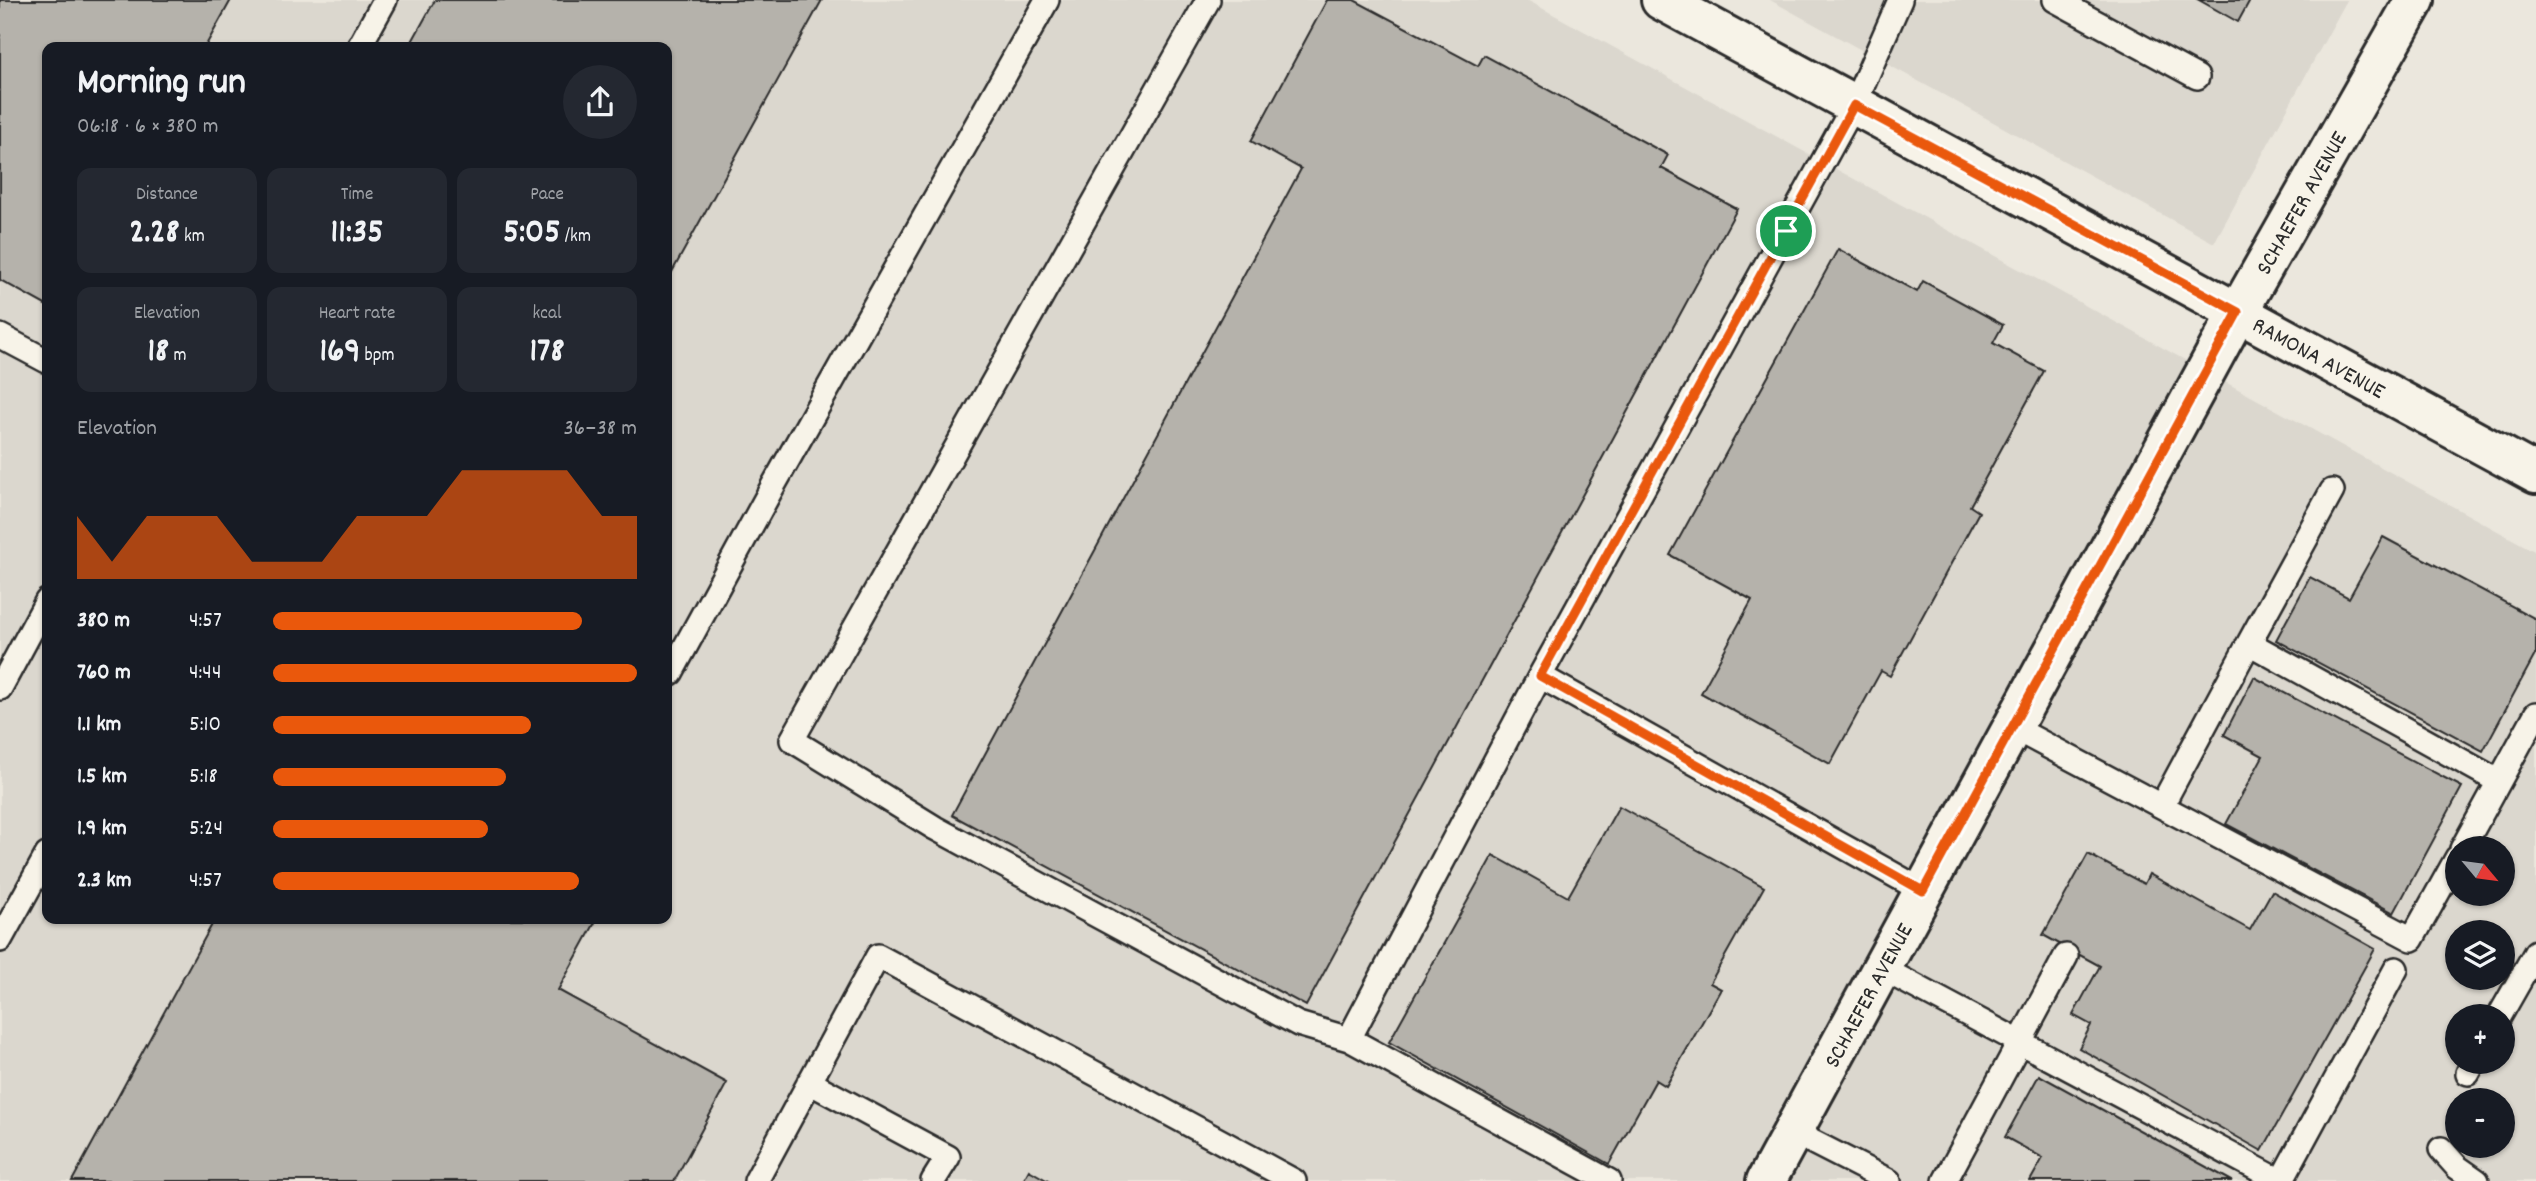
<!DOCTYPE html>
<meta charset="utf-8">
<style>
:root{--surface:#171b24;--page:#242831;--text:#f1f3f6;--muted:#9ea1a6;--accent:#ea580c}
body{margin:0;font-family:Dekko,sans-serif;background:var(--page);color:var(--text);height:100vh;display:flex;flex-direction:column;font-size:26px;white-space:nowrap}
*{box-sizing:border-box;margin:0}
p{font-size:23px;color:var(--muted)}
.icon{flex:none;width:38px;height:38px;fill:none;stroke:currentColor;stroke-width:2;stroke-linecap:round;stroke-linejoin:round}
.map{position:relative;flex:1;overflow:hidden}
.side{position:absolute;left:42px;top:42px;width:630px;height:882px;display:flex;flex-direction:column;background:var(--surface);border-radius:14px;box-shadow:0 2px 5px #0004}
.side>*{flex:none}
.needle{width:46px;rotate:119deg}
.fabs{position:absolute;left:2445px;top:836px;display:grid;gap:14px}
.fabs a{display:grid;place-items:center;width:70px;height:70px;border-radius:50%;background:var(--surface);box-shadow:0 2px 5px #0004;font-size:35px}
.pin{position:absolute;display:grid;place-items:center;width:60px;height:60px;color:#fff;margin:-30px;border:4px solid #fff;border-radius:50%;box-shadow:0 2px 7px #0007}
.round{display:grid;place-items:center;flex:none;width:74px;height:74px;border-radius:37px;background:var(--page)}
.summary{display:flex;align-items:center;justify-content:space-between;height:119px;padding:0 35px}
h1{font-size:38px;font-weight:800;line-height:52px}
.metrics{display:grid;grid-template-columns:repeat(3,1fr);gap:10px;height:119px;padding:7px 35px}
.metrics div{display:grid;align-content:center;border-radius:14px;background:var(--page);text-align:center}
.metrics b{font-size:35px;font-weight:800}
.metrics small{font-size:19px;font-weight:400}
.metrics p{font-size:19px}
.chart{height:196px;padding:14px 35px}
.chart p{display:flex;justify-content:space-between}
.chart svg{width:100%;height:126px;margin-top:7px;fill:var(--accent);opacity:.7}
ul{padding:0 35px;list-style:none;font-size:23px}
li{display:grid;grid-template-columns:112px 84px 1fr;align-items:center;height:52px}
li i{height:18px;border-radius:9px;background:var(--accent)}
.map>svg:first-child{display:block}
.built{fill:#dbd7ce;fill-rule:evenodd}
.building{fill:#b5b2ab;stroke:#2b2b2b;stroke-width:2}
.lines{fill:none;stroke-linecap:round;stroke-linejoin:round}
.service-casing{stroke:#2b2b2b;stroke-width:28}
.tertiary-casing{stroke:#2b2b2b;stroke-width:44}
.secondary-casing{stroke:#2b2b2b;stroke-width:44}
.service{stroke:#f7f3e8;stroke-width:23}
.tertiary{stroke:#f7f3e8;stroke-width:38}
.secondary{stroke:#f7f3e8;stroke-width:38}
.route-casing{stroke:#fff;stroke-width:14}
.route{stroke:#ea580c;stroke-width:9}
.labels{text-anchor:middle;stroke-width:7;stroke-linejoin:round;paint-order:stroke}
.street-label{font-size:23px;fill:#2b2b2b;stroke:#f7f3e8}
</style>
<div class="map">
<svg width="2536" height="1181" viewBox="0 0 2536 1181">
<rect width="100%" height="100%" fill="#ebe7dd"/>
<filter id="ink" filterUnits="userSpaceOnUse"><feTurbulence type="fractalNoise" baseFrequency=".0143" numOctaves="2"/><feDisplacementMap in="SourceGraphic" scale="14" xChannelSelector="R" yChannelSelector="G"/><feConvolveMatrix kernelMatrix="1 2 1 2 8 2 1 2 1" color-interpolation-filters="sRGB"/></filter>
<g filter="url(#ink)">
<path class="built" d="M0,0H1527L2536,552V1181H0ZM47,47H667V919H47ZM2457,849H2502V894H2457ZM2457,933H2502V978H2457ZM2457,1017H2502V1062H2457ZM2457,1101H2502V1146H2457Z
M1770,0H2347L2214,243Z"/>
<path class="building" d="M0,0H231L205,47H47V306L0,280Z
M435,0H822L667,281V47H409Z
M1327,0H1354L1478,66L1484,55L1668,155L1661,168L1737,209L1306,1006L952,815L1301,169L1251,141Z
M2199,0H2250L2238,22Z
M1838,249L1917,292L1923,281L2003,325L1993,343L2044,371L1970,506L1979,512L1890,676L1881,671L1830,764L1701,693L1752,600L1670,555Z
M2383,537L2536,619V653L2483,751L2276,640L2310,577L2349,598Z
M2254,677L2462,787L2394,913L2226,824L2263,756L2224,735Z
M1619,806L1764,887L1710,983L1721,989L1666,1086L1656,1080L1609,1164L1389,1042L1493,855L1568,897Z
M2088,854L2144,884L2149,874L2250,930L2272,891L2375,949L2262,1151L2079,1048L2091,1025L2073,1015L2100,966L2043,935Z
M215,919H597L558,990L727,1083L674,1181H72Z
M2039,1075L2232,1181H2030L2043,1158L2005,1137Z
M1029,1170L1048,1181H1023Z"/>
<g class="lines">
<defs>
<path id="service" d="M1208,0L792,740L935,828L1298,1024L1349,1039L1609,1181
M2055,0L2197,77
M359,47L385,0
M0,336L47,361
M2249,643L2332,491
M667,672L671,673L773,486L1047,0
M1540,676L1923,891
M0,688L47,601
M2012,727L2412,939L2457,858
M2162,805L2249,643L2498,781
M2462,849L2536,714
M0,940L47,855
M1881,968L2280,1181
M2499,1017L2536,952
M1349,1039L1540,676L1854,105L1900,0
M2468,1073L2474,1062
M809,1082L948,1157L933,1181
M1793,1132L1889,1181
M2441,1149L2457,1167L2477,1181
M756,1181L878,956L1294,1181
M1945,1181L2066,956
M2281,1181L2396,969"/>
<g id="tertiary">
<path id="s1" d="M1766,1181L2238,312L2415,0"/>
</g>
<g id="secondary">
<path id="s2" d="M1661,0L2536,474"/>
</g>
</defs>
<use href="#service" class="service-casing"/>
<use href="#tertiary" class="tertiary-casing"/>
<use href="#secondary" class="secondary-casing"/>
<use href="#service" class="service"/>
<use href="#tertiary" class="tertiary"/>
<use href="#secondary" class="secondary"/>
</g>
</g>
<g class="lines" filter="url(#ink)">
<defs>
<path id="route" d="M1854,105L2238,312L1923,891L1540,676Z"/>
</defs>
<use href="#route" class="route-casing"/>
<use href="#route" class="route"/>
</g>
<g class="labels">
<g class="street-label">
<text dy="8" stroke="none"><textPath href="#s1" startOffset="1115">SCHAEFER AVENUE</textPath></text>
<text dy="8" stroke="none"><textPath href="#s2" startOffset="749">RAMONA AVENUE</textPath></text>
<text dy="8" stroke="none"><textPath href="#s1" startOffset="212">SCHAEFER AVENUE</textPath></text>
</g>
</g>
</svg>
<div class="fabs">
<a><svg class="needle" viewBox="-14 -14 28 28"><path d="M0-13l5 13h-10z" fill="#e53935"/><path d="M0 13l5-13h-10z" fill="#9ea1a6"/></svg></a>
<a><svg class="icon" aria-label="layers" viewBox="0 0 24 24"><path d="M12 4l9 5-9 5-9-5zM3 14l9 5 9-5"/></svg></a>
<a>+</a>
<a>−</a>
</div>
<div class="pin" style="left:1786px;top:231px;background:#1e9e55"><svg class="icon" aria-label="arrive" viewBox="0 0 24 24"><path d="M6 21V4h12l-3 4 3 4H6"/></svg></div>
<section class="side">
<div class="summary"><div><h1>Morning run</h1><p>06:18 · 6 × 380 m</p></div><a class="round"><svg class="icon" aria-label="share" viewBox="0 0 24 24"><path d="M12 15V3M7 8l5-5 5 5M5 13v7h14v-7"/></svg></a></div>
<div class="metrics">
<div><p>Distance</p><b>2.28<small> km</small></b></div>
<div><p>Time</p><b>11:35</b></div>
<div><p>Pace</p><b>5:05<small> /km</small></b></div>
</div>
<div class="metrics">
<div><p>Elevation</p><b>18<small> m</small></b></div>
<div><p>Heart rate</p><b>169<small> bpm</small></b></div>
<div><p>kcal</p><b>178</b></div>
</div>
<div class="chart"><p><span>Elevation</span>36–38 m</p>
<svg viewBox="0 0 160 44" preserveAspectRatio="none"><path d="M0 44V22L10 38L20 22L30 22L40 22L50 38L60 38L70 38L80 22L90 22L100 22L110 6L120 6L130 6L140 6L150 22L160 22V44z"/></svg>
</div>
<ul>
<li><b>380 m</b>4:57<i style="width:85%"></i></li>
<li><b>760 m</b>4:44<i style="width:100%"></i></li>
<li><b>1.1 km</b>5:10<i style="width:71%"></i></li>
<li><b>1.5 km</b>5:18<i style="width:64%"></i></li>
<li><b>1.9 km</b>5:24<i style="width:59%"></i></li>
<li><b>2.3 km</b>4:57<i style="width:84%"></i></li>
</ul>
</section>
</div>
